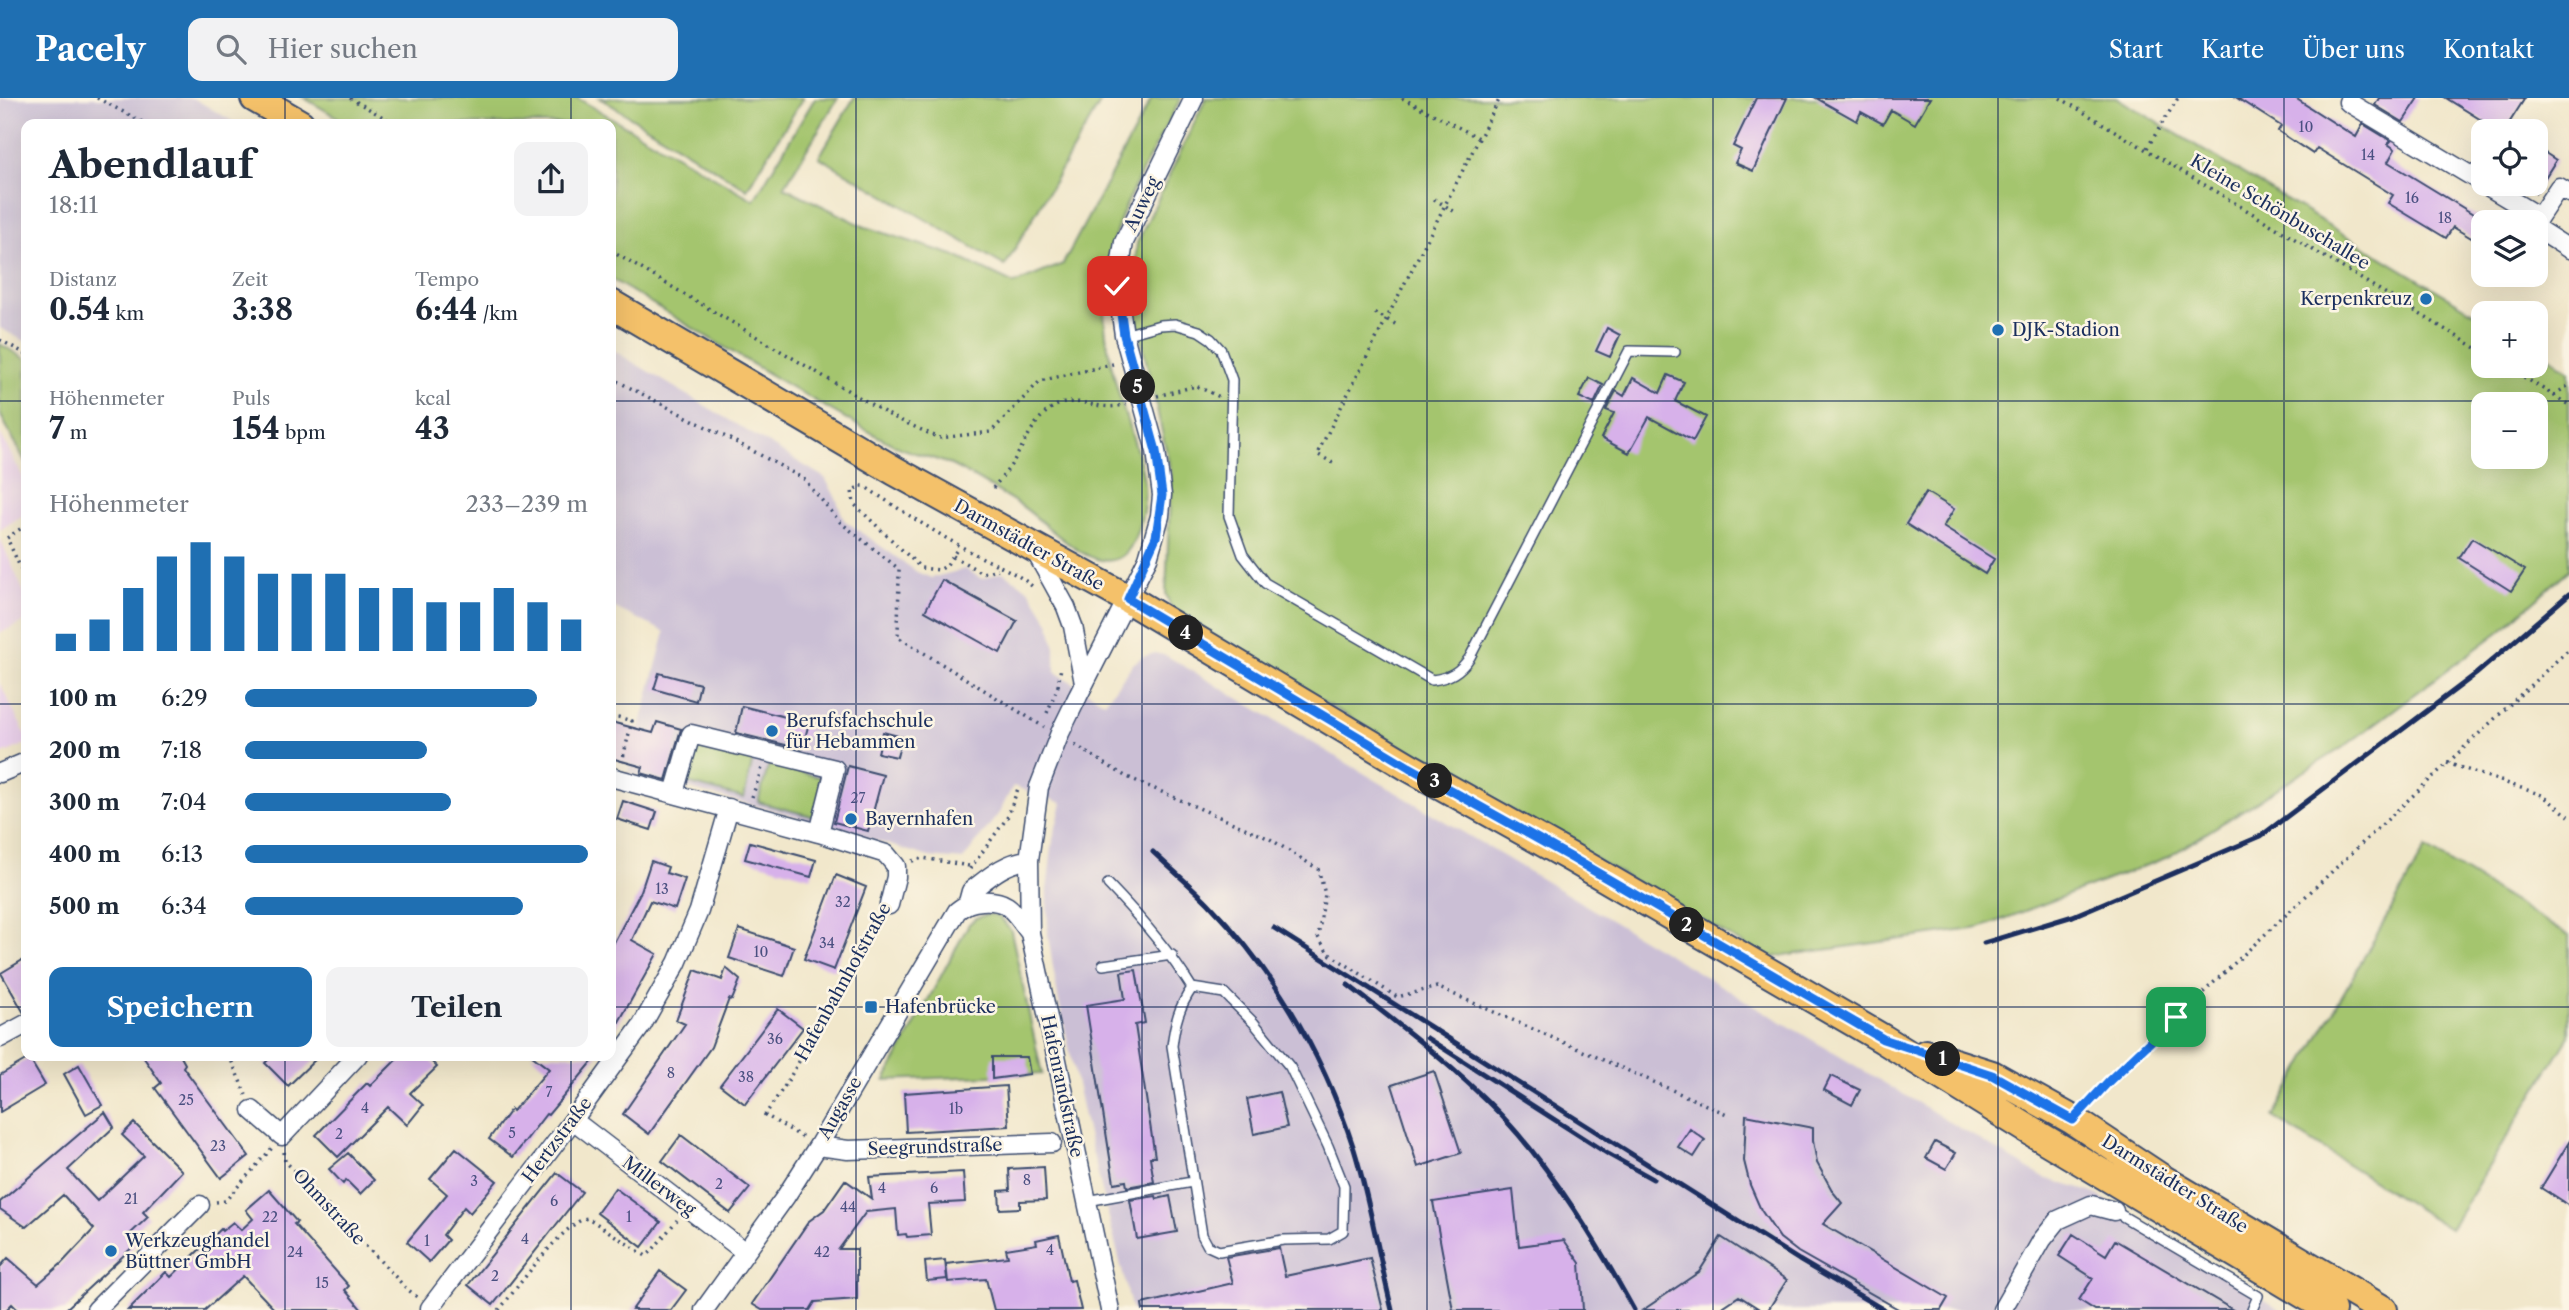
<!DOCTYPE html>
<html lang="de">
<meta charset="utf-8">
<style>
:root{--surface:#fff;--page:#f2f2f3;--text:#1f2937;--muted:#747a83;--accent:#1f6fb2}
body{margin:0;font-family:"Libre Caslon Text",serif;background:var(--page);color:var(--text);height:100vh;display:flex;flex-direction:column;font-size:26px;white-space:nowrap}
*{box-sizing:border-box;margin:0}
p{font-size:23px;color:var(--muted)}
.icon{flex:none;width:38px;height:38px;fill:none;stroke:currentColor;stroke-width:2;stroke-linecap:round;stroke-linejoin:round}
.map{position:relative;flex:1;overflow:hidden}
.sheet{position:absolute;left:21px;top:21px;width:595px;height:942px;display:flex;flex-direction:column;background:var(--surface);border-radius:14px;box-shadow:0 7px 28px #0002}
.sheet>*{flex:none}
.controls{position:absolute;left:2471px;top:21px;display:grid;gap:14px}
.controls a{display:grid;place-items:center;width:77px;height:77px;border-radius:14px;background:var(--surface);box-shadow:0 7px 28px #0002;font-size:35px}
.pin{position:absolute;display:grid;place-items:center;width:60px;height:60px;color:#fff;margin:-30px;border-radius:14px;box-shadow:0 4px 10px #0006}
.km{position:absolute;width:35px;height:35px;margin:-18px;border-radius:50%;background:#222;color:#fff;font-size:19px;line-height:35px;text-align:center}
.round{display:grid;place-items:center;flex:none;width:74px;height:74px;border-radius:14px;background:var(--page)}
.overview{display:flex;align-items:center;justify-content:space-between;height:119px;padding:0 28px}
h1{font-size:38px;font-weight:700;line-height:52px}
.stats{display:grid;grid-template-columns:repeat(3,1fr);gap:10px;height:119px;padding:7px 28px}
.stats div{display:grid;align-content:center}
.stats b{font-size:30px;font-weight:700}
.stats small{font-size:19px;font-weight:400}
.stats p{font-size:19px}
.chart{height:196px;padding:14px 28px}
.chart p{display:flex;justify-content:space-between}
.chart svg{width:100%;height:126px;margin-top:7px;stroke:var(--accent);stroke-width:6}
.button{display:flex;gap:14px;margin-top:auto;padding:14px 28px}
.button a{flex:1;height:80px;border-radius:14px;background:var(--accent);color:#fff;font-size:28px;font-weight:700;line-height:80px;text-align:center}
.button a+a{background:var(--page);color:var(--text)}
ul{padding:0 28px;list-style:none;font-size:23px}
li{display:grid;grid-template-columns:112px 84px 1fr;align-items:center;height:52px}
li i{height:18px;border-radius:9px;background:var(--accent)}
header{display:flex;align-items:center;gap:42px;box-sizing:border-box;height:98px;padding:0 35px;background:var(--accent);color:#fff}
header strong{font-size:33px}
nav{display:flex;gap:38px;margin-inline-start:auto;font-size:24px}
.search{width:490px;height:63px;background:var(--page);display:flex;align-items:center;gap:18px;box-sizing:border-box;padding:0 24px;border-radius:14px;color:var(--muted);font-size:26px}
.map>svg:first-child{display:block}
.built{fill:#ebd1eb}
.industrial{fill:#cbbfd5}
.green{fill:#a4c56e;stroke:#607a66;stroke-width:2;fill-rule:evenodd}
.building{fill:#d7b1ea}
.lines{fill:none;stroke-linecap:round;stroke-linejoin:round}
.service-casing{stroke:#3b4b6e;stroke-width:12}
.minor-casing{stroke:#3b4b6e;stroke-width:21}
.primary-casing{stroke:#3b4b6e;stroke-width:32}
.path{stroke:#3b4b6e;stroke-width:3.5;stroke-dasharray:2 5;stroke-linecap:butt}
.service{stroke:#fff;stroke-width:9}
.minor{stroke:#fff;stroke-width:18}
.primary{stroke:#f4c16a;stroke-width:28}
.rail{stroke:#1b2f5e;stroke-width:5}
.minor-bridge-casing{stroke:#3b4b6e;stroke-width:21;stroke-linecap:butt}
.path-bridge{stroke:#3b4b6e;stroke-width:3.5;stroke-dasharray:2 5;stroke-linecap:butt}
.minor-bridge{stroke:#fff;stroke-width:18}
.route-casing{stroke:#fff;stroke-width:14}
.route{stroke:#1a73e8;stroke-width:9}
.grid{fill:none;stroke:#1b2f5e;stroke-width:2;stroke-opacity:0.55}
.poi-dot{fill:#1f6fb2;stroke:#fcf5e5;stroke-width:2.5}
.labels{text-anchor:middle;stroke-width:5;stroke-linejoin:round;paint-order:stroke}
.number-label{font-size:14px;fill:#4a5081}
.street-label{font-size:18px;fill:#1b2f5e;stroke:#fcf5e5}
.poi-label{font-size:18px;fill:#1b2f5e;stroke:#fcf5e5;text-anchor:start}
</style>
<header>
<strong>Pacely</strong>
<div class="search"><svg class="icon" aria-label="search" viewBox="0 0 24 24"><circle cx="10" cy="10" r="6"/><path d="M15 15l6 6"/></svg>Hier suchen</div>
<nav><a>Start</a><a>Karte</a><a>Über uns</a><a>Kontakt</a></nav>
</header>
<div class="map">
<svg width="2569" height="1212" viewBox="0 0 2569 1212">
<rect width="100%" height="100%" fill="#fcf5e5"/>
<filter id="ink" filterUnits="userSpaceOnUse"><feTurbulence type="fractalNoise" baseFrequency=".0143" numOctaves="2"/><feDisplacementMap in="SourceGraphic" scale="14" xChannelSelector="R" yChannelSelector="G"/><feConvolveMatrix kernelMatrix="1 2 1 2 8 2 1 2 1" color-interpolation-filters="sRGB"/></filter>
<filter id="wash" filterUnits="userSpaceOnUse"><feTurbulence type="fractalNoise" baseFrequency=".00686" numOctaves="4" result="noise"/><feDisplacementMap in="SourceGraphic" scale="28" xChannelSelector="R" yChannelSelector="G"/><feGaussianBlur stdDeviation="1.57" result="paint"/><feColorMatrix in="noise" values="0 0 0 0 0 0 0 0 0 0 0 0 0 0 0 0 0 1.4 0 .05"/><feComposite in="paint" operator="in"/></filter>
<g filter="url(#wash)">
<rect width="100%" height="100%" fill="#f1e7cb"/>
<path class="built" d="M0,335L26,385V415L0,432Z
M0,440L26,499V523L0,535Z
M0,585L26,638V646L0,657Z"/>
<path class="industrial" d="M0,0H193L237,26H26V244L0,230Z
M611,251L825,380L836,400L844,422L917,474L931,480L965,471L982,481L1002,474L1020,485L1030,493L1050,526L1055,550V574L1105,604L1133,566L1142,559L1155,555L1167,558L2044,1080L2094,1095L2281,1212H1132L1087,1032L1057,894L1048,838L1047,793L1053,741L1062,705L1013,688L999,715L963,762L929,759L788,716L628,675L665,534L611,508Z"/>
<path class="green" d="M304,0H577L754,102L815,0H838L784,89L865,129L953,157L1014,186L1063,166L1152,0H1181C1141,78 1093,145 1106,237C1109,258 1114,280 1120,300C1132,345 1156,384 1138,431C1135,440 1131,452 1122,458C1091,480 1041,418 1017,405C995,392 974,378 951,367C932,358 909,356 890,345C795,294 704,236 611,181V26H349Z
M600,0H803L747,91Z
M854,0H1103L1005,168L819,59Z
M1206,0H2117L2483,220V268H2536V252L2569,272V472L2500,533L2345,648L2168,759L1980,830L1767,860L1178,520L1171,510L1166,496L1171,374L1132,200L1137,145ZM2483,306H2536V359H2483Z
M0,246L26,261V365L0,316Z
M698,647L753,661L744,700L687,685Z
M769,666L823,680L815,719L758,704Z
M2426,750L2569,838V938L2450,1131L2273,1019Z
M989,816L999,818L1011,833L1042,976L885,982L969,826L976,820Z"/>
<g id="blocks">
<path class="building" d="M1756,0H1787L1753,73L1735,65L1741,52L1733,48Z
M1816,0H1930L1915,26L1891,12L1883,26L1861,14L1857,23Z
M2237,0H2295L2356,39L2363,26L2391,43L2388,46L2395,51L2388,64L2483,122V147L2453,129L2446,140L2388,105L2393,97L2317,50L2313,56L2278,33L2281,28Z
M2379,0H2419L2403,24L2375,7Z
M2446,0H2525L2504,33H2499Z
M2536,49L2556,62L2536,94Z
M1607,230L1620,237L1610,259L1596,253Z
M1668,277L1684,284L1675,303L1706,319L1693,343L1649,319L1629,355L1601,340L1614,315L1606,312L1616,293L1624,298L1633,280L1660,295Z
M1589,280L1603,287L1594,306L1579,299Z
M1926,394L1954,411L1943,429L1994,461L1985,476L1906,426Z
M2472,440L2525,472L2511,493L2459,460Z
M942,482L1017,523L1000,555L925,513Z
M659,575L700,586L696,603L654,591Z
M742,608L809,625L802,651L736,635Z
M611,624L653,635L657,624L681,631L666,682L641,675L643,669L611,660Z
M883,634L902,639L897,659L878,655Z
M848,668L883,677L868,733L834,724Z
M623,703L657,714L651,732L617,721Z
M750,744L816,762L811,779L745,761Z
M651,763L668,769L666,775L685,781L675,811L650,803L632,842L657,856L611,938V850L641,793Z
M836,777L866,789L834,872L804,861Z
M739,831L794,849L784,878L729,860Z
M26,860V915H24L1,875Z
M726,870L740,882L732,902L729,901L711,949L649,1036L623,1016L685,926L676,922L695,872L722,882Z
M1136,872L1145,925L1135,927L1155,1059H1150L1154,1084L1127,1089L1126,1083L1114,1085L1086,907L1125,901L1121,874Z
M778,911L803,930L745,1006L720,987Z
M142,957H180L185,966L183,969L249,1058L221,1080L155,990L161,985Z
M273,957H320L288,988L265,965Z
M401,957H425L437,969L410,995L423,1007L407,1027L388,1009L338,1059L316,1037L367,985L370,988Z
M531,957H598L548,1017L546,1016L513,1059L489,1041L511,1011L513,1013L549,971Z
M992,959H1027L1030,976L992,981Z
M29,960L45,987L0,1014V977Z
M79,967L102,1007L86,1016L64,976Z
M1434,973L1461,1055L1418,1069L1392,987Z
M1831,978L1860,992L1852,1007L1824,992Z
M1006,988L1009,1028L906,1034L904,995Z
M1279,994L1287,1029L1254,1036L1247,1001Z
M105,1014L114,1029L68,1072L97,1103L144,1058L122,1037L134,1025L182,1073L143,1114L148,1119L130,1136L137,1145L65,1212H18L12,1206L6,1212H0V1169L8,1160L38,1186L61,1166L94,1131L63,1097L26,1129L0,1111V1104Z
M1746,1017L1813,1030V1043L1817,1065L1833,1094L1842,1105L1823,1126L1948,1200L1941,1212H1900L1798,1154L1780,1140L1761,1112L1750,1087L1744,1063Z
M1690,1031L1705,1042L1694,1059L1678,1049Z
M681,1037L750,1090L730,1115L662,1063Z
M1935,1044L1956,1055L1946,1071L1926,1060Z
M2569,1044V1108L2541,1090Z
M456,1050L497,1083L470,1115L464,1109L443,1137L448,1142L429,1164L407,1144L447,1096L430,1081Z
M348,1055L374,1082L360,1096L346,1082L343,1086L329,1071Z
M1044,1069L1046,1102L1020,1103V1110L1000,1111L999,1093L1010,1092L1009,1071Z
M963,1074L965,1104L928,1106L931,1137L907,1139L906,1136L898,1137L896,1111L866,1114L839,1151H857V1201L815,1204L810,1212H762L752,1206L809,1123L824,1112L845,1082L872,1101L869,1079Z
M557,1075L582,1094L493,1207L468,1187Z
M615,1090L661,1124L642,1149L597,1115Z
M269,1092L297,1124L294,1126L349,1188L345,1192L362,1212H275L243,1178L205,1212H128L166,1174L171,1179L221,1131L222,1133L233,1124L241,1132L253,1121L246,1112Z
M1513,1092L1519,1148L1564,1142L1580,1165L1583,1212H1453L1433,1104Z
M1156,1098L1157,1101L1170,1098L1177,1134L1137,1141L1130,1102Z
M2073,1136L2106,1157L2115,1142L2233,1212H2095L2079,1202L2093,1180L2059,1158Z
M1059,1137L1069,1183L1074,1182L1081,1212H994L986,1181L948,1184L946,1166L1008,1159L1006,1151L1037,1146L1036,1142Z
M1721,1139L1787,1182L1768,1212H1761L1739,1198L1718,1212H1643L1699,1174Z
M1279,1150L1285,1178L1370,1160L1383,1212H1143L1142,1206L1233,1185L1226,1159Z
M945,1162L947,1181L927,1183L925,1164Z
M660,1173L686,1192L671,1212H632Z"/>
</g>
</g>
<g filter="url(#ink)">
<use href="#blocks" fill-opacity="0" stroke="#3b4b6e" stroke-width="2"/>
<g class="lines">
<defs>
<path id="service" d="M1124,237L1160,227L1175,226L1199,233L1211,241L1221,252L1232,282L1229,418L1243,457L1265,485L1432,582C1449,580 1460,574 1470,559L1629,253L1675,254
M1108,786C1140,819 1168,851 1192,890
M1103,867L1172,857
M1192,890L1224,895L1254,925L1290,969L1328,1048L1344,1088L1343,1133L1329,1141L1283,1142L1219,1153L1208,1148L1202,1137L1172,948C1175,924 1179,909 1192,890Z
M1087,1103L1192,1084
M2114,1113L2258,1198L2252,1212"/>
<path id="minor" d="M2350,0L2348,4L2483,85
M2484,86L2539,119L2536,124
M2539,119L2559,89L2569,95
M2536,130L2569,151
M1034,451L1066,509L1073,528L1084,585
M1077,600L1148,460L1160,418L1162,397L1156,353L1124,237L1117,188L1124,144L1194,0
M0,675L26,664
M611,679L819,735L886,756L896,768V779L889,807
M1039,689L1029,762L1030,835L1110,1212
M674,695L691,636L835,671L819,735
M968,804L971,793C989,779 1005,764 1029,762
M0,940L26,926
M252,1012L282,1038L358,957
M573,1022L745,1154
M818,1048L848,1052L1052,1045
M430,1210L573,1022L642,927L677,865L699,813L729,710
M96,1212L200,1107
M704,1212L786,1098L818,1048L957,813C966,806 971,804 982,803C1010,801 1014,815 1030,835
M2002,1212L2042,1142L2058,1122L2091,1107L2114,1113"/>
<path id="primary" d="M255,0L300,26
M611,206L895,373L1128,501L1409,669L1572,760L1883,941L2036,1036L2331,1212
M1926,956L1992,977L2073,1022L2162,1081L2383,1212"/>
</defs>
<use href="#service" class="service-casing"/>
<use href="#minor" class="minor-casing"/>
<use href="#primary" class="primary-casing"/>
<path class="path" d="M97,0L146,26
M350,0L395,26
M1402,0L1479,40
M2060,0L2483,254
M2147,50L2178,0
M1434,101L1457,115
M611,153L891,318L939,340L991,334L1040,283L1113,266
M1375,215L1399,228
M0,242L26,256
M2506,268L2569,307
M611,280L753,353L804,381L840,424L899,471L898,539L1044,629
M2554,297L2569,287
M1157,298L1196,288L1220,299
M1333,365L1317,356L1500,0
M993,390C1001,380 1010,370 1016,359C1030,336 1041,305 1072,304C1093,304 1105,313 1126,306
M26,427L7,440L26,482
M956,453L946,468L939,472L921,470L854,406L852,393L860,388H864C899,411 934,434 971,454C991,465 1015,473 1032,488
M953,458L982,475L998,471
M1058,588L1061,569
M611,617L632,623L622,664
M1075,647L1125,678L1270,741L1318,771L1325,796L1318,839L1328,855L1397,899L1437,889L1729,1017
M2447,665L2542,697L2569,718
M752,699L762,670
M912,763L923,760L969,768
M970,771L1007,720L1019,688
M229,957L246,997
M2087,1006L2109,983L2569,551
M802,1039L765,1017L786,986L881,821
M284,1054L285,1063L406,1190L417,1199
M216,1104L225,1103L272,1050
M499,1212C515,1193 565,1122 588,1120L646,1158L651,1154L677,1122"/>
<use href="#service" class="service"/>
<use href="#minor" class="minor"/>
<use href="#primary" class="primary"/>
<path class="rail" d="M1153,754C1171,771 1190,787 1208,805C1275,874 1324,959 1354,1051C1370,1103 1379,1159 1392,1212
M1274,830L1799,1162L1884,1212
M1984,845L2073,818L2261,738L2476,576L2569,496
M1348,887C1401,928 1456,970 1502,1018C1555,1075 1597,1145 1634,1212
M1427,940L1608,1056L1653,1081"/>
<defs>
<path id="minor-bridge" d="M1039,689L1060,635L1077,600"/>
</defs>
<use href="#minor-bridge" class="minor-bridge-casing"/>
<path class="path-bridge" d="M1047,615L1058,588"/>
<use href="#minor-bridge" class="minor-bridge"/>
</g>
</g>
<g class="lines" filter="url(#ink)">
<defs>
<path id="route" d="M1117,188L1124,237L1156,353L1162,397L1156,439L1128,501L1409,669L1572,760L1883,941L1992,977L2073,1022L2109,983L2176,919"/>
</defs>
<use href="#route" class="route-casing"/>
<use href="#route" class="route"/>
</g>
<path class="grid" d="M285,0V26M571,0V26M856,0V1212M1142,0V1212M1427,0V1212M1713,0V1212M1998,0V1212M2284,0V1212M0,303H26M611,303H2569M0,606H26M611,606H2569M0,909H26M611,909H2569M285,957V1212M571,957V1212"/>
<g class="poi-dot">
<circle cx="2426" cy="201" r="7"/>
<circle cx="1998" cy="232" r="7"/>
<circle cx="772" cy="633" r="7"/>
<circle cx="851" cy="721" r="7"/>
<rect x="864" y="902" width="14" height="14" rx="3.5"/>
<circle cx="111" cy="1153" r="7"/>
</g>
<g class="labels">
<g class="number-label">
<text x="2306" y="34">10</text>
<text x="2368" y="62">14</text>
<text x="2412" y="105">16</text>
<text x="2445" y="125">18</text>
<text x="858" y="705">27</text>
<text x="662" y="796">13</text>
<text x="843" y="809">32</text>
<text x="827" y="850">34</text>
<text x="761" y="859">10</text>
<text x="775" y="946">36</text>
<text x="671" y="980">8</text>
<text x="746" y="984">38</text>
<text x="549" y="999">7</text>
<text x="186" y="1007">25</text>
<text x="365" y="1015">4</text>
<text x="956" y="1016">1b</text>
<text x="512" y="1040">5</text>
<text x="339" y="1041">2</text>
<text x="218" y="1053">23</text>
<text x="1027" y="1087">8</text>
<text x="474" y="1088">3</text>
<text x="719" y="1091">2</text>
<text x="882" y="1095">4</text>
<text x="934" y="1095">6</text>
<text x="131" y="1106">21</text>
<text x="554" y="1108">6</text>
<text x="848" y="1114">44</text>
<text x="270" y="1124">22</text>
<text x="629" y="1124">1</text>
<text x="525" y="1146">4</text>
<text x="427" y="1148">1</text>
<text x="1050" y="1157">4</text>
<text x="295" y="1159">24</text>
<text x="822" y="1159">42</text>
<text x="495" y="1183">2</text>
<text x="322" y="1190">15</text>
</g>
<g class="street-label">
<text transform="translate(1142 106) rotate(-64)" y="6">Auweg</text>
<text transform="translate(2280 114) rotate(31)" y="6">Kleine Schönbuschallee</text>
<text transform="translate(1029 447) rotate(29)" y="6">Darmstädter Straße</text>
<text transform="translate(843 884) rotate(-61)" y="6">Hafenbahnhofstraße</text>
<text transform="translate(1062 988) rotate(78)" y="6">Hafenrandstraße</text>
<text transform="translate(840 1010) rotate(-60)" y="6">Augasse</text>
<text transform="translate(557 1042) rotate(-53)" y="6">Hertzstraße</text>
<text transform="translate(935 1049) rotate(-2)" y="6">Seegrundstraße</text>
<text transform="translate(2175 1086) rotate(32)" y="6">Darmstädter Straße</text>
<text transform="translate(659 1088) rotate(37)" y="6">Millerweg</text>
<text transform="translate(329 1109) rotate(47)" y="6">Ohmstraße</text>
</g>
<g class="poi-label">
<text x="2412" y="207" text-anchor="end">Kerpenkreuz</text>
<text x="2012" y="238">DJK-Stadion</text>
<text x="786" y="629">Berufsfachschule<tspan x="786" dy="21">für Hebammen</tspan></text>
<text x="865" y="727">Bayernhafen</text>
<text x="885" y="915">Hafenbrücke</text>
<text x="125" y="1149">Werkzeughandel<tspan x="125" dy="21">Büttner GmbH</tspan></text>
</g>
</g>
</svg>
<div class="controls">
<a><svg class="icon" aria-label="locate" viewBox="0 0 24 24"><circle cx="12" cy="12" r="6"/><path d="M12 2v4M12 18v4M2 12h4M18 12h4"/></svg></a>
<a><svg class="icon" aria-label="layers" viewBox="0 0 24 24"><path d="M12 4l9 5-9 5-9-5zM3 14l9 5 9-5"/></svg></a>
<a>+</a>
<a>−</a>
</div>
<div class="pin" style="left:2176px;top:919px;background:#1e9e55"><svg class="icon" aria-label="arrive" viewBox="0 0 24 24"><path d="M6 21V4h12l-3 4 3 4H6"/></svg></div>
<div class="pin" style="left:1117px;top:188px;background:#d93025"><svg class="icon" aria-label="check" viewBox="0 0 24 24"><path d="M5 12l5 5 9-10"/></svg></div>
<b class="km" style="left:1943px;top:961px">1</b>
<b class="km" style="left:1687px;top:827px">2</b>
<b class="km" style="left:1435px;top:683px">3</b>
<b class="km" style="left:1186px;top:535px">4</b>
<b class="km" style="left:1138px;top:289px">5</b>
<section class="sheet">
<div class="overview"><div><h1>Abendlauf</h1><p>18:11</p></div><a class="round"><svg class="icon" aria-label="share" viewBox="0 0 24 24"><path d="M12 15V3M7 8l5-5 5 5M5 13v7h14v-7"/></svg></a></div>
<div class="stats">
<div><p>Distanz</p><b>0.54<small> km</small></b></div>
<div><p>Zeit</p><b>3:38</b></div>
<div><p>Tempo</p><b>6:44<small> /km</small></b></div>
</div>
<div class="stats">
<div><p>Höhenmeter</p><b>7<small> m</small></b></div>
<div><p>Puls</p><b>154<small> bpm</small></b></div>
<div><p>kcal</p><b>43</b></div>
</div>
<div class="chart"><p><span>Höhenmeter</span>233–239 m</p>
<svg viewBox="0 0 160 44" preserveAspectRatio="none"><path d="M5 44V38M15 44V33M25 44V22M35 44V11M45 44V6M55 44V11M65 44V17M75 44V17M85 44V17M95 44V22M105 44V22M115 44V27M125 44V27M135 44V22M145 44V27M155 44V33"/></svg>
</div>
<ul>
<li><b>100 m</b>6:29<i style="width:85%"></i></li>
<li><b>200 m</b>7:18<i style="width:53%"></i></li>
<li><b>300 m</b>7:04<i style="width:60%"></i></li>
<li><b>400 m</b>6:13<i style="width:100%"></i></li>
<li><b>500 m</b>6:34<i style="width:81%"></i></li>
</ul>
<div class="button"><a>Speichern</a><a>Teilen</a></div>
</section>
</div>
